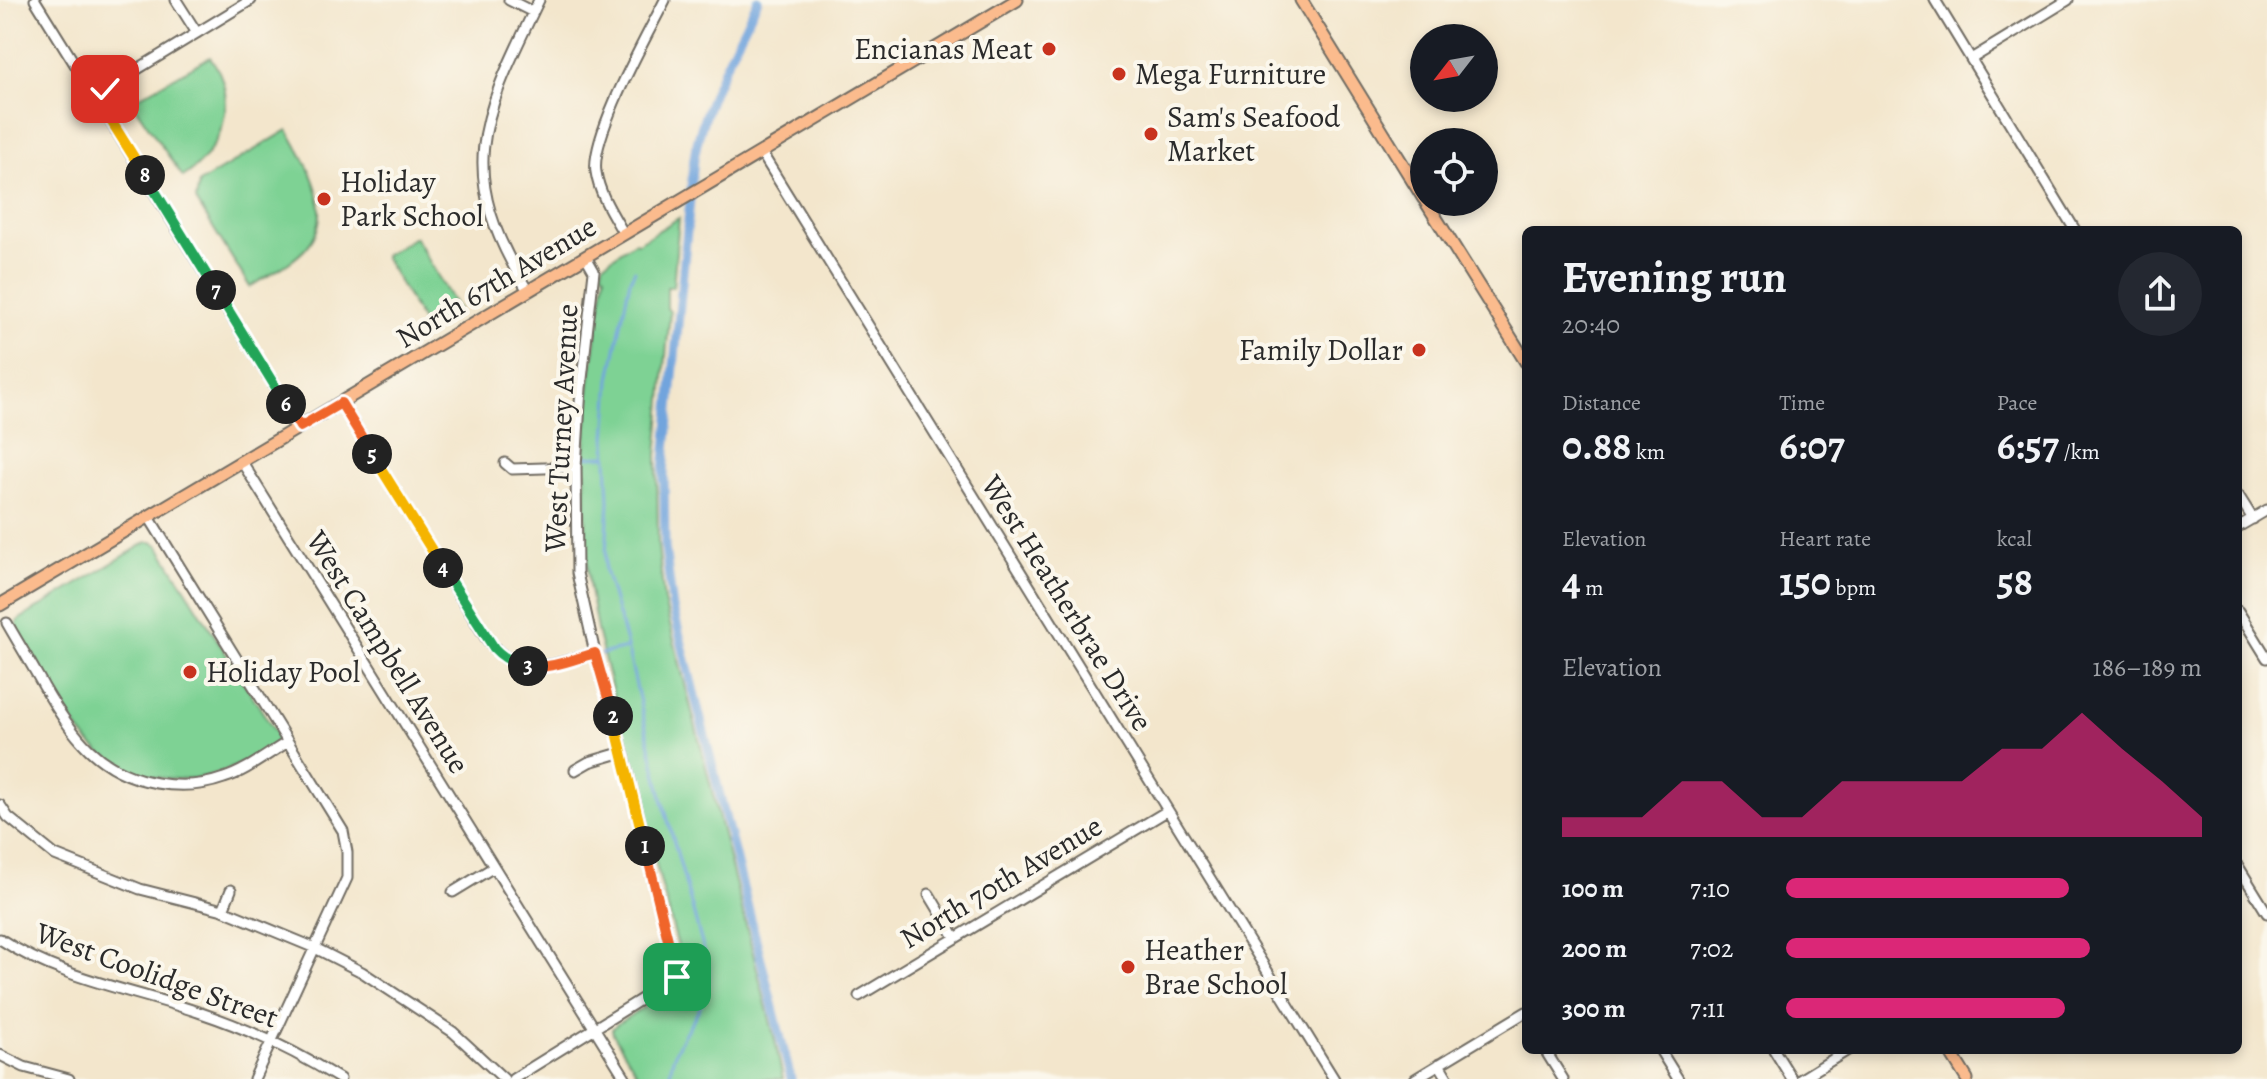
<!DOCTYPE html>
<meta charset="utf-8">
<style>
:root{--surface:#171b24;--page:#242831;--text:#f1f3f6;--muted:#9ea1a6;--accent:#db2777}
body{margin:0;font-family:Alegreya,serif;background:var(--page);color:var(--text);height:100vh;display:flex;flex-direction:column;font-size:30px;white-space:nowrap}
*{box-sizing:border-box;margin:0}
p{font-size:26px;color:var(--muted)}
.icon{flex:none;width:44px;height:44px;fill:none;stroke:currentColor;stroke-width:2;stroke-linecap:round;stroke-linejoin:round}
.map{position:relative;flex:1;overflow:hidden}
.sheet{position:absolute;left:1522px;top:226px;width:720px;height:828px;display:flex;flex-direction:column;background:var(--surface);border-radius:12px;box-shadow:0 4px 12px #0003}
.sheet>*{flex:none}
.needle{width:52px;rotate:239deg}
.controls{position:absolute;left:1410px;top:24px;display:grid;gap:16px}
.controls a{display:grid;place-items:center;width:88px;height:88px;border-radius:50%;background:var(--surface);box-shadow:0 4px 12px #0003;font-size:40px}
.pin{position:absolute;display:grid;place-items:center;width:68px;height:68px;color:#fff;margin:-34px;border-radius:16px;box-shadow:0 4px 12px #0006}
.km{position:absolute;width:40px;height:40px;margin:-20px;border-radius:50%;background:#222;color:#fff;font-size:22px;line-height:40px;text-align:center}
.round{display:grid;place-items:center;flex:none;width:84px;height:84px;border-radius:42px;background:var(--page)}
.summary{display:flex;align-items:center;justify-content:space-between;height:136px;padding:0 40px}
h1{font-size:44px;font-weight:700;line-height:60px}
.metrics{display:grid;grid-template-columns:repeat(3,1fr);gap:12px;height:136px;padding:8px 40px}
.metrics div{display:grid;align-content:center}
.metrics b{font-size:40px;font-weight:700}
.metrics small{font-size:22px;font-weight:400}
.metrics p{font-size:22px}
.chart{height:224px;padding:16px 40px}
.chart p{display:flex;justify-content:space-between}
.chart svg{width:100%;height:144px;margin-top:8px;fill:var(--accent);opacity:.7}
ul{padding:0 40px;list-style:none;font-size:26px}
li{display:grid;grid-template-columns:128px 96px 1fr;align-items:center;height:60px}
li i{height:20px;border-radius:10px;background:var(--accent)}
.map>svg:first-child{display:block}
.green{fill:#7ed294;stroke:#547e60;stroke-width:2}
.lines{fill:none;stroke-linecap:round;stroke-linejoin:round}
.stream{stroke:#71a4dd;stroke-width:3}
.canal{stroke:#71a4dd;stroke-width:9}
.minor-casing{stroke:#716c63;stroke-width:13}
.major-casing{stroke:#716c63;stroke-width:15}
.minor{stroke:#fff;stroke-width:9}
.major{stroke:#fbbb8d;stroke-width:11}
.split-1-casing{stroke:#fff;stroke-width:16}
.split-2-casing{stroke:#fff;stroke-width:16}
.split-3-casing{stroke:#fff;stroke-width:16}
.split-4-casing{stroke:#fff;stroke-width:16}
.split-5-casing{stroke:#fff;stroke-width:16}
.split-6-casing{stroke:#fff;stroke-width:16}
.split-7-casing{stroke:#fff;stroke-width:16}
.split-8-casing{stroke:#fff;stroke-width:16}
.split-9-casing{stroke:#fff;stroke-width:16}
.split-1{stroke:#f0652b;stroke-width:10}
.split-2{stroke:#f5b400;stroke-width:10}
.split-3{stroke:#f0652b;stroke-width:10}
.split-4{stroke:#22a559;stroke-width:10}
.split-5{stroke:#f5b400;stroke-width:10}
.split-6{stroke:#f0652b;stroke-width:10}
.split-7{stroke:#22a559;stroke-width:10}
.split-8{stroke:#22a559;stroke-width:10}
.split-9{stroke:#f5b400;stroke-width:10}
.poi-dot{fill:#c8321e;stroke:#fbf7ec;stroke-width:3}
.labels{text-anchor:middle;stroke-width:8;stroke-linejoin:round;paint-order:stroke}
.poi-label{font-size:30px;fill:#2b2b2b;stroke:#fbf7ec;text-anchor:start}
.street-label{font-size:30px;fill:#2b2b2b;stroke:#fbf7ec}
</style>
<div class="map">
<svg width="2267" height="1079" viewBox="0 0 2267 1079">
<rect width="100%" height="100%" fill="#fbf7ec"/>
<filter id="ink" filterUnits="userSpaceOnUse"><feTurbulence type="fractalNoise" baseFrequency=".0125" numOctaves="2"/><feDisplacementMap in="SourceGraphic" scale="16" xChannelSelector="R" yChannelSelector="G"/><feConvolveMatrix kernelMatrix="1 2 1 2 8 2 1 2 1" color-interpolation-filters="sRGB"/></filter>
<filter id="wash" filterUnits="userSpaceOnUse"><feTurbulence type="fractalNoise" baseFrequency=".006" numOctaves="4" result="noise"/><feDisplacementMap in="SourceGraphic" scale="32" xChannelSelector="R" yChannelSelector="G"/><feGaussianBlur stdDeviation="1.8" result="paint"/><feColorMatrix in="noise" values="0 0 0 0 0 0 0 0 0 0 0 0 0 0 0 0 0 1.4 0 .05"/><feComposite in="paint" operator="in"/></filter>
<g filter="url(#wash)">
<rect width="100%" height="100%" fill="#f3e6cc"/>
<path class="green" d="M210,57C241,97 223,151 183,177L135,107V99Z
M288,130C307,165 338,211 307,247C292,264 268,275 250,287L196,200L199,183Z
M679,218L673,287H667V308L670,312L657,455L658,545L664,601L775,1040L783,1079H641L613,1034L612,1029L617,1024L660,997L677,991L683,987L688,978L687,963L679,950L658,872L597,630L589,584L586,546L585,449L589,389L605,275L602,272L603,264L634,242L638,243Z
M415,237L458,310L426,328L384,256Z
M147,542H152L158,545L277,735C277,737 277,740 276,742C272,748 242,763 234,767C184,790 123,780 86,739C73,725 65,709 55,693C43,671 30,650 17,629V622L20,619Z"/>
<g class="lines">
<path class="stream" d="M635,270L630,280L610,379L606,439L609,501L605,570L626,642L663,802L707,962C717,1010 670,1032 670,1079
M581,457L605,456
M601,654L627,648
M685,970L708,967"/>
<path class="canal" d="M758,0C733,51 704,101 694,158L664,471L665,547L673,608L791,1079"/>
</g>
</g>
<g filter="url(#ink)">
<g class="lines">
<defs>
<path id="minor" d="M35,0L300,427
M176,0L197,33
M509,0L533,12
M1935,0L2075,230
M1971,59L2068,0
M95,95L251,0
M761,152L1334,1079
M624,234C613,215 599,194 596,172C590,136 647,36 665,0
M528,291C453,170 482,118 539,0
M341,403L486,638C519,681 551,665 595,653
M242,462L626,1079
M505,463L512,469L576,467
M2238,495L2253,519
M149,517L343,831L347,852V878L254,1079
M2238,527L2267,510
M2238,611L2267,658
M7,623C19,644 32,665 44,687C72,735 98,773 157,783C179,787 202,786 224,778C247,771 267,754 288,742
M575,770L589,762L623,752
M0,805L8,817L55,855L140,889L223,910L315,948L362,972L453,1032L504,1079
M2238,866L2267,913
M453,892L494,867
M929,894L955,937
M223,910L231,890
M0,939C60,979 134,990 201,1013C249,1029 297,1052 340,1079
M859,996L1167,811
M1545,1050L1563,1079
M1660,1050L1678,1079
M1774,1050L1792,1079
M0,1055L24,1067L69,1079
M1439,1064L1448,1079
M513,1079L677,977L623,752L595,653L577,573L576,467L581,388L594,271L586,257
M1415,1079L1526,1012
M1801,1079L1848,1050"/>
<path id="major" d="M1301,0L1424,199
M1426,202L1526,362
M0,605L1017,0
M1949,1050L1967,1079"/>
</defs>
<use href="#minor" class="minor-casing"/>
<use href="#major" class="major-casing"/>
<use href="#minor" class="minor"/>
<use href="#major" class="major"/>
</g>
</g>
<g class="lines" filter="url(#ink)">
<defs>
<path id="split-1" d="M645,846L677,977"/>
<path id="split-2" d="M613,716L645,846"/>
<path id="split-3" d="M528,666C549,670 574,659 595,653L613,716"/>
<path id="split-4" d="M443,568L494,648C503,658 515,664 528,666"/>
<path id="split-5" d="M372,454L443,568"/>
<path id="split-6" d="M286,404L300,427L341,403L372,454"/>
<path id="split-7" d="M216,290L286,404"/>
<path id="split-8" d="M145,175L216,290"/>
<path id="split-9" d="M105,89L95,95L145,175"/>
</defs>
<use href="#split-1" class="split-1-casing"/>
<use href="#split-2" class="split-2-casing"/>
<use href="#split-3" class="split-3-casing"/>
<use href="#split-4" class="split-4-casing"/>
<use href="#split-5" class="split-5-casing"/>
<use href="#split-6" class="split-6-casing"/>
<use href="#split-7" class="split-7-casing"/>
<use href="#split-8" class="split-8-casing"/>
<use href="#split-9" class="split-9-casing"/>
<use href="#split-1" class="split-1"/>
<use href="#split-2" class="split-2"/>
<use href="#split-3" class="split-3"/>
<use href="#split-4" class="split-4"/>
<use href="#split-5" class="split-5"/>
<use href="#split-6" class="split-6"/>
<use href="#split-7" class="split-7"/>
<use href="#split-8" class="split-8"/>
<use href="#split-9" class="split-9"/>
</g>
<g class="poi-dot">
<circle cx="1049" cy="49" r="8"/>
<circle cx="1119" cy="74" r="8"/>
<circle cx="1151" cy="134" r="8"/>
<circle cx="324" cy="199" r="8"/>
<circle cx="1419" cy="350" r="8"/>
<circle cx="190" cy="672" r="8"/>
<circle cx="1128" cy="967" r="8"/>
</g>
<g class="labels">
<g class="poi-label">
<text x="1033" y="59" text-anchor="end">Encianas Meat</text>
<text x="1135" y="84">Mega Furniture</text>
<text x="1167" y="127">Sam's Seafood<tspan x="1167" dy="34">Market</tspan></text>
<text x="340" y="192">Holiday<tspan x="340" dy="34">Park School</tspan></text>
<text x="1403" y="360" text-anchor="end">Family Dollar</text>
<text x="206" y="682">Holiday Pool</text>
<text x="1144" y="960">Heather<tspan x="1144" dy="34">Brae School</tspan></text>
</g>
<g class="street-label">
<text transform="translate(496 282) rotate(-31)" y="10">North 67th Avenue</text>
<text transform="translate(561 428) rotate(-87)" y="10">West Turney Avenue</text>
<text transform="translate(1067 603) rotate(58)" y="10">West Heatherbrae Drive</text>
<text transform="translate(388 652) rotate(58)" y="10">West Campbell Avenue</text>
<text transform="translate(1001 882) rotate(-31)" y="10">North 70th Avenue</text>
<text transform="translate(157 975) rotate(20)" y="10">West Coolidge Street</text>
</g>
</g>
</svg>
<div class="controls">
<a><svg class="needle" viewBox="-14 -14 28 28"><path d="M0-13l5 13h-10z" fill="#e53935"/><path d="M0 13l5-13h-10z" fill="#9ea1a6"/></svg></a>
<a><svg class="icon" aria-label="locate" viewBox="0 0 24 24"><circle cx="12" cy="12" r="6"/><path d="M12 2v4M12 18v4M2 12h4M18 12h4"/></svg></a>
</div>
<div class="pin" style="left:677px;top:977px;background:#1e9e55"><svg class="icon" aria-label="arrive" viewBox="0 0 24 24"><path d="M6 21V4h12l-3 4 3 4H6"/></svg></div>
<div class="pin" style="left:105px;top:89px;background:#d93025"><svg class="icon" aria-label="check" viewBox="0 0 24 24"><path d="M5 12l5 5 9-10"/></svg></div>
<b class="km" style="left:645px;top:846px">1</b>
<b class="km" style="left:613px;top:716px">2</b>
<b class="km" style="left:528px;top:666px">3</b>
<b class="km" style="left:443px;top:568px">4</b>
<b class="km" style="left:372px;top:454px">5</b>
<b class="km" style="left:286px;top:404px">6</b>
<b class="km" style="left:216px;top:290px">7</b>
<b class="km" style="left:145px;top:175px">8</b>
<section class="sheet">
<div class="summary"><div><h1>Evening run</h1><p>20:40</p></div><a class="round"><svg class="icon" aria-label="share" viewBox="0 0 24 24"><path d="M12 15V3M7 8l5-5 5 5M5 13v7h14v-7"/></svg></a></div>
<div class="metrics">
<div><p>Distance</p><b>0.88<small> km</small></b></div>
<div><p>Time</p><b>6:07</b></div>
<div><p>Pace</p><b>6:57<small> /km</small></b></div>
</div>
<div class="metrics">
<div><p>Elevation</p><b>4<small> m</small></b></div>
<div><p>Heart rate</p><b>150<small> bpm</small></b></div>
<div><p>kcal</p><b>58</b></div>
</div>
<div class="chart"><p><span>Elevation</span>186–189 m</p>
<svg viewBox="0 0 160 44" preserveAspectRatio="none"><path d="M0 44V38L10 38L20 38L30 27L40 27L50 38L60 38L70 27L80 27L90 27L100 27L110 17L120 17L130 6L140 17L150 27L160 38V44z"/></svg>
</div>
<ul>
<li><b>100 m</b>7:10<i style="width:68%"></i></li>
<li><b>200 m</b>7:02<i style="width:73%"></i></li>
<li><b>300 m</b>7:11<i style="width:67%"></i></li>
</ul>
</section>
</div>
